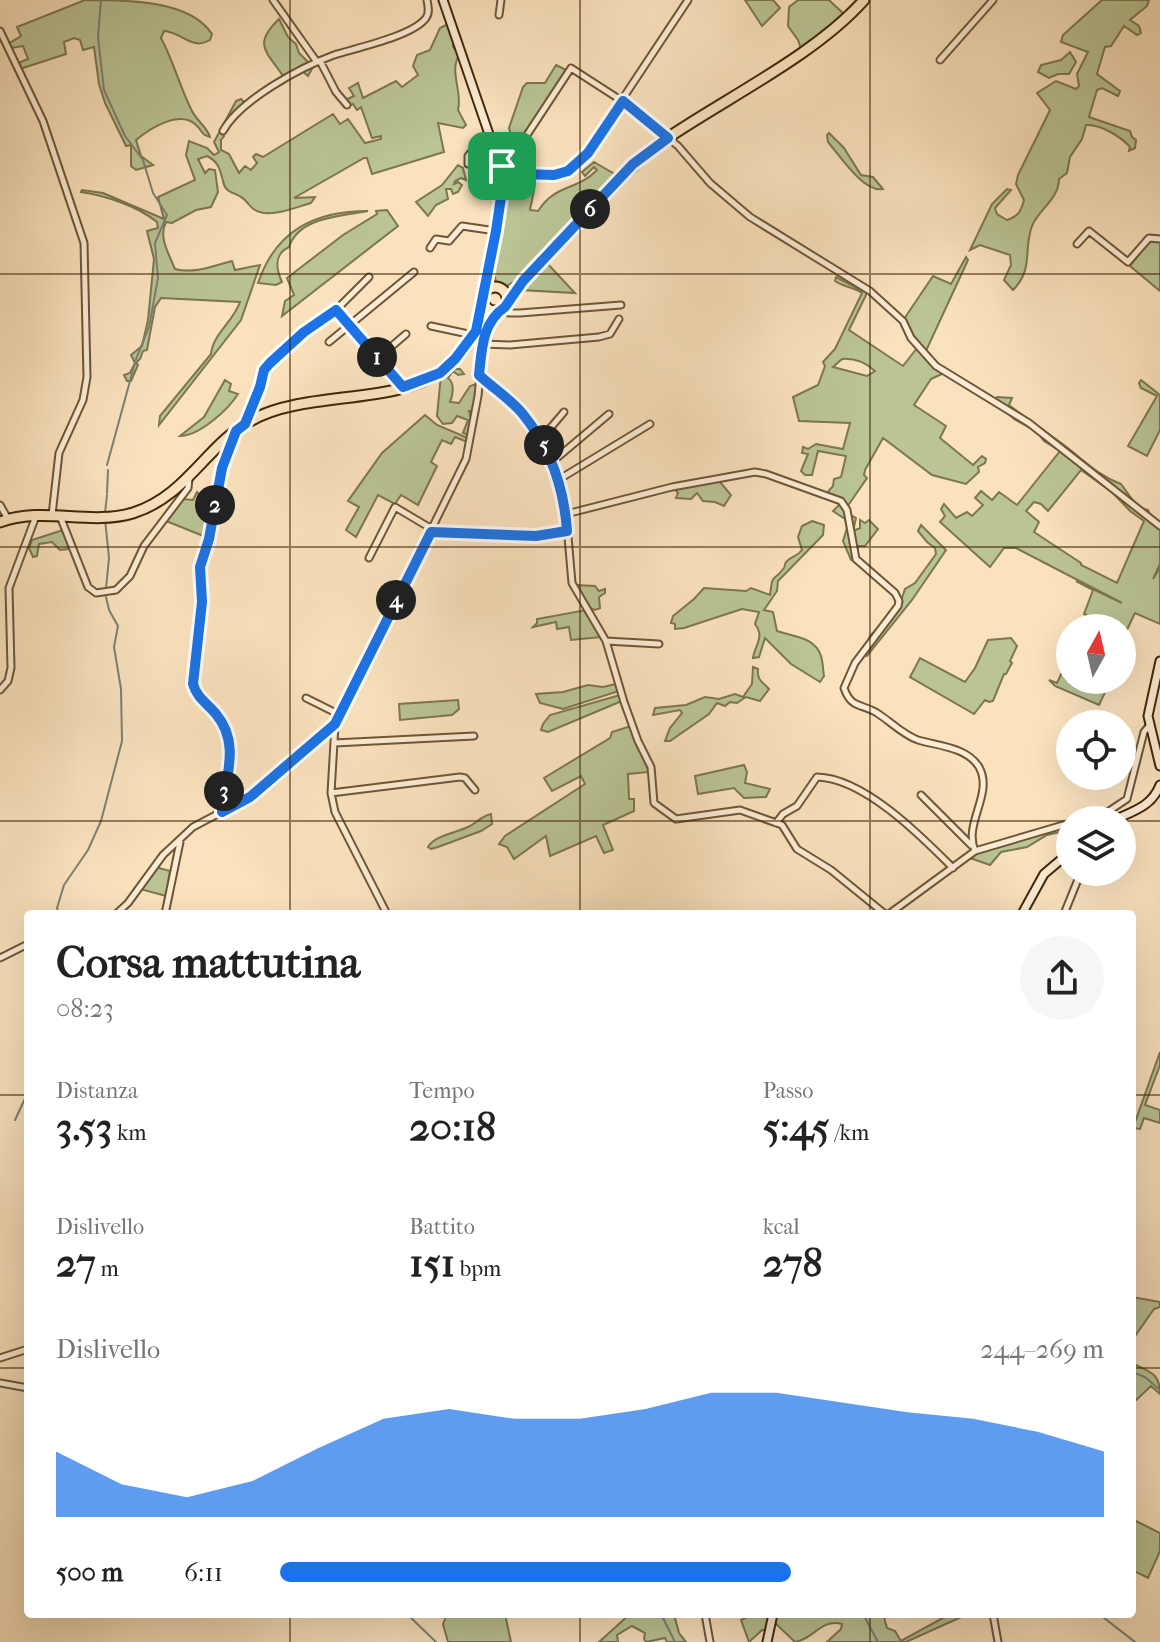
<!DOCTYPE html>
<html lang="it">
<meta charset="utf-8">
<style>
:root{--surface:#fff;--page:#f6f6f6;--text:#222;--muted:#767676;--accent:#1a73e8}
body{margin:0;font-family:"IM FELL French Canon",serif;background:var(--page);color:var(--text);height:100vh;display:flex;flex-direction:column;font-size:30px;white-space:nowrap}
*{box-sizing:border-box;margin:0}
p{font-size:26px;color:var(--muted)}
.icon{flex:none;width:44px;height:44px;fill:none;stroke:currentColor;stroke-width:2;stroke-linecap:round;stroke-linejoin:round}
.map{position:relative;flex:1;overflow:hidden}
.panel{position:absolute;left:24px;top:910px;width:1112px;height:708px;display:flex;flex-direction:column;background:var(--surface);border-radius:8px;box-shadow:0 8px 32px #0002}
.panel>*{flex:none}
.needle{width:52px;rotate:8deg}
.fabs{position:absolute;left:1056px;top:614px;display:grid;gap:16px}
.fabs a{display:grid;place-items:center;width:80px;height:80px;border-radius:50%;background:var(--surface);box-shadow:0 8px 32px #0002;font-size:40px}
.pin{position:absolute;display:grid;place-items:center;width:68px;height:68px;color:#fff;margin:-34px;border-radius:16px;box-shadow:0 4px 12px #0006}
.km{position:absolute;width:40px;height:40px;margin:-20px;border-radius:50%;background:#222;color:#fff;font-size:22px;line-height:40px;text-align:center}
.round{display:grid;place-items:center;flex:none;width:84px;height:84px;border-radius:42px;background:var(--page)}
.head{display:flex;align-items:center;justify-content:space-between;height:136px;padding:0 32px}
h1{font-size:44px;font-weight:800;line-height:60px}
.stats{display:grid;grid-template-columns:repeat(3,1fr);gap:12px;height:136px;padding:8px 32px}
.stats div{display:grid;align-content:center}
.stats b{font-size:40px;font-weight:800}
.stats small{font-size:22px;font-weight:400}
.stats p{font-size:22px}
.chart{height:224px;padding:16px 32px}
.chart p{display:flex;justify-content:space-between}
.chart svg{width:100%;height:144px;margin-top:8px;fill:var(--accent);opacity:.7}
ul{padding:0 32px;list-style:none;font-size:26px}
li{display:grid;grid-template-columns:128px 96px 1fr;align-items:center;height:60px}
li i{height:20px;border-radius:10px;background:var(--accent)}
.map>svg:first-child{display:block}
.green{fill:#bac495;stroke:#7d764e;stroke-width:2;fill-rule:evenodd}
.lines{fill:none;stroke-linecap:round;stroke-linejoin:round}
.stream{stroke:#7d7f74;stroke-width:2}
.street-casing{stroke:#6e5635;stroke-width:9}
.secondary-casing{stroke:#402707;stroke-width:11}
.primary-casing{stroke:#402707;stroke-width:13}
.street{stroke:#fcecd5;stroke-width:5}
.secondary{stroke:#fcecd5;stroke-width:7}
.primary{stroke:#fae2be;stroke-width:9}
.route-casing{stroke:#fff;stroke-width:16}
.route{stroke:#1a73e8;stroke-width:10}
.grid{fill:none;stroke:#402707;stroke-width:2;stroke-opacity:0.55}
</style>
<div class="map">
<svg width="1160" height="1642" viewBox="0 0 1160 1642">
<rect width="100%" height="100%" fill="#fae2be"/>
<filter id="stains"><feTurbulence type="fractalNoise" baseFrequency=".0025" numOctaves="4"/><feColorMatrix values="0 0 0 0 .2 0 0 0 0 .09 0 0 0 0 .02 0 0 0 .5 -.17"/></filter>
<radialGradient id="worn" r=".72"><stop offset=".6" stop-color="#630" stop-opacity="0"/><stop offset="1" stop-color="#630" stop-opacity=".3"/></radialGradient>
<path class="green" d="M85,0C128,0 190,0 212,34L210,40C192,51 182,32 164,31L161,38C174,62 180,88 192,111C197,121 207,127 210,137C201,135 203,131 196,125C180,109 149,129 136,140L141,156L153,165L136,170L131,166V145L126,146L105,103L99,84L94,47L83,50L80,40L74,38L64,42L66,54L20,69L18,63L28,59L23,46L11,48L8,44L21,36L17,27Z
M745,0H773L780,8L762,26Z
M798,0H829L846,16L801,49L798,40L788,26L789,7Z
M1102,0H1149L1147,6L1130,20L1139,26L1141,33L1137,35L1124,26L1111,46L1105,47L1097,74L1120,91L1118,96L1102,88L1097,90L1089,117L1130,131L1132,137L1136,140L1135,148L1129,151L1130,147C1120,136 1100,124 1086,125L1082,139L1070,157L1067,173L1059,179C1059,199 1039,209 1032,226C1023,250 1034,269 1013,290L1004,280L1011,265L1010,255L980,245L970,250L992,204L1007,189L1011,190L995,208L997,214L1007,220C1019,216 1021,211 1024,200L1016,184L1018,175L1050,110L1037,93L1056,81L1076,89L1079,86L1077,74L1088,52L1061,42L1063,35Z
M279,19L288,37L296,44L299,53L313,67L308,76L302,71L285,79C268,52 251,46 279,19Z
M448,24L454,39L453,47L460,54C448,70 463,92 458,110L466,125L463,128L438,123L444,152L372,174L367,158H364L294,198L315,197L311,203C296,207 269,219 255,210C249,207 247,200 241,197C234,192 225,193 223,181C220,170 219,162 207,156L198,159L205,173L209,169L215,170L218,192L211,207L196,210L172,223L166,222C158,237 169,254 175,269C194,274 213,266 232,261L235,270L260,265L241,320L159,425L160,416L211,354C213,334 233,322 240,302L161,298L155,307L147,350L143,351L140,359L136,363L138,365L131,381H127L124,375L130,373L135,363L131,355L142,346L148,320L154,259L147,231L158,228L157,222C137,206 107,196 81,192L82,190L103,193L164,219L158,197L195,180L186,155L189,141L207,148L214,155L219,152L214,142L236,101L241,99L247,105L235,114L223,132L224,136L221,140V150L229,154L239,173L245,166L251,170L257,163L253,157L256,154L263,157L333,114L340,124L348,119L365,143L381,139V136L372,138L361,107L357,110L353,104L349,106L345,100L354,96L349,88L358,83L363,98L396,81L402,87L418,75L413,66L417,55L430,50L440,28Z
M1070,52L1076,62L1069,74H1058L1049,78L1038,72L1041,65L1061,60Z
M556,65L568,71L523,137L519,138L510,132L509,128L523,87L527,83H545Z
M829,133L844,148L861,175L873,177L883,189C864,193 840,156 828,142L827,135Z
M594,162L618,176L525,275L505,287L496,281L492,269L507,184L523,179L534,190L530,210L538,211C556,183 577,191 597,170L594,167L585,176L582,172Z
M458,165L463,168L466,180L461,178L455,181L454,184L458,182L462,185L458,192L453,194L451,189H446L448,199L436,205L428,216L416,202L442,185Z
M387,210L398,226L282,316L285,301L294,295L287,278L343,235L377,214L376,211Z
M368,211C341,216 299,217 289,247C274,254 276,269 282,282L276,285L258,283C276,230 315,211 368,211Z
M1160,240V291L1130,266L1149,241Z
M966,257L968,260L925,353L911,335L904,319L933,276L951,284Z
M545,261L575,293L521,290Z
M836,277L867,293L849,330L903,366L917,348L926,359L944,373L931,379L914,405L946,426L940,438L973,465L982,456L986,459L985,463L978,467L979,472L966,484L932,475L883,438L865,470L864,475L867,478L847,507L842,502L825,495L833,486L834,479L841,477L846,456L818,451L812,475H805L801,471L808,454L802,453L803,447L808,449L816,444L843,449L850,423L799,421L793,397L818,385L825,366L823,362L835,349L862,293C854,287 843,287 835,281ZM842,359C855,358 865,362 875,371L867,376L833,367Z
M453,366L454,369H460L464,374L458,375L453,371L448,378C455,383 453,395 450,402L459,403L470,386L477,384L473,411H469L471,418L469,435L463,433L468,420L457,416L452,423L443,424L437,416L441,375Z
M225,380L231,384L229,391L238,394C228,410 199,436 180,436L204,417Z
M1141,380L1160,395V430L1147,456L1128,446L1157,396L1141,388L1139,383Z
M997,397L1012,398L1009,405C1026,418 1043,430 1060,442C1081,457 1096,475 1121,484C1129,494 1135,508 1148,510L1151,517L1160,525V564L1153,579L1160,568V624L1135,613L1125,634L1122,628H1111L1084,614L1093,590L1076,581L1122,603L1016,548H1004L990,567L940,522L945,516L941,509L944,504L956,518L967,512L972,516L983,505L975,498L981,491L992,500L999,492L1017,505L1060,451L1044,441L1037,432L1014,419L995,400ZM1081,470L1112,492L1130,511L1144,521L1117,583L1081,565V563L1034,532L1039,522L1026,511L1034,502L1041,504L1048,511Z
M425,415L437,425L468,438L467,442L455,437L451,444L442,440L431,462L437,466L418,505L401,495L395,504L378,495L356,537L346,530L359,507L348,501L382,453Z
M713,480L720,482L731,495L724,506L715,502L703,501L697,493L691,499L676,498L678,493L673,487Z
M197,492L205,501L202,506L205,508L203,518L209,520L206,537L166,521L183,499L193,500Z
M840,504L845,512L856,518L853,531L860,528V520L865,523L869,520L878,529L865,546H858V562L851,560L843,541L847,528L845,519L833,511Z
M812,521L824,525L823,535L778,581L777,591L764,610L773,612L777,631C794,637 815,637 821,656C823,662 823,670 824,676L820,682L791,664L765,638L759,657L753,658C755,645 765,637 755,624L759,612L742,609L684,628L675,629V624L671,623L673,616L694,599L704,588L746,591L751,588L770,595C773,571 772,584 784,568C785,566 785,563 786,562C791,556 797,557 802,550L798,537L802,526Z
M921,525L946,550L912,600L867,656L862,655L870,636L900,604L905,589L915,583L936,554L935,548L927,542L918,531Z
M63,530L70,549L60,550L52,542L39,544L37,556L33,557L29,548L32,540Z
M576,585L595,586L599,591L605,589V593L599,597L600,608L595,610L589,608Z
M586,610L602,637L571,640L569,627L557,629L556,622L533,627L537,623V619Z
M1011,638L1017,646L1010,661L1012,663L1006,674H1004L993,701L989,702L985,700L974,714L910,677L920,658L965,682L975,668L988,640Z
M1065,666L1070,669V680H1095L1108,686L1099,705L1055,686L1049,680L1057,683Z
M753,667L758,669C757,681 762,681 769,689L760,701L746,697L737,703L730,702L725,706L717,703L709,714L670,741H665L670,728L682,713L680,710L653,715L655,708L686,705L705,697L719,699L735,694L743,697L752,684Z
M616,684L619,691L563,709L540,703L536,694L563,692L588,685L603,687Z
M620,695L621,701L617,703L548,732L541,730L543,724L550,715Z
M458,700L459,709L452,715L400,720L399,704Z
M631,726L649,772L628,774L629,799H634V811L603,825L613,850L604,853L596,836L550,856L546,836L514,859L507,847L499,844L505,836L585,784L581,776L552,791L544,778L610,738L612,732Z
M744,765L747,772L745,783L770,789L766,797L744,798L734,788L698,794L695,776Z
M491,814L492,824L481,831L438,847L431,849L428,847C434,836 455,833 468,827C477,823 481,816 491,814Z
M1070,824V830L1047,835L1027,847L1001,852L990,865L973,859H965L975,852Z
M155,867L170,871L166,896L140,889Z
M1160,1052V1065L1145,1105L1160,1110V1123L1144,1118L1140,1129L1133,1128Z
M1132,1297L1160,1302V1307L1154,1309L1135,1336L1132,1335Z
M1132,1363C1149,1372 1160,1372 1160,1394L1151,1386L1132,1404Z
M1132,1519L1160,1533V1551L1148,1578L1132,1570Z
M447,1614H505L511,1642H448L443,1624Z
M630,1614H674L679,1633L686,1642H667L665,1638L646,1642L644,1639L645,1633L632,1626L617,1635L618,1642H599Z
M753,1614H771L768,1632L762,1630L749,1642L741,1620Z
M777,1614H883L887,1628L895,1631L901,1641L950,1614H968L906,1642H827L841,1629L842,1624C821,1618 813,1640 795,1642L775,1623Z"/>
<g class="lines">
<path class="stream" d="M101,0L98,37L104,90L125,136L143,160L153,193L167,215L155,243L158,278L149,327L136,359L107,465
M107,493L108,470
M105,513L107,495
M105,519L109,558L106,588
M59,914L57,908L64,885L88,850L101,821L122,741L121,689L114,647L118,626L109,610L106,597
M15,1120L28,1092
M1132,1372L1145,1377L1160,1390
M407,1614L436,1642
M661,1614L675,1642
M863,1614L878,1642
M1099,1614L1135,1642"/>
<defs>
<path id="street" d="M273,0L317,62
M499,15L501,0
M0,31L43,121L84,243L87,377L83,400L59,453L52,515
M940,60L993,0
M320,61L336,92L347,105
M223,131C240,100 301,67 334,55C356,48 413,36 426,18C430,13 428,6 427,0
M494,142L525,138L571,68L619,99L678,146L710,183L750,217L870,291L903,321L911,338L936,366L1029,423L1160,526
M496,151H472L468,156V164L499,165
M502,166C524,181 558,178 580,163L688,0
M503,184L522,175
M1077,244L1089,231L1128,262L1149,238L1160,239
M430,248L436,239L449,241L462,226L496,231
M336,310L403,387
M501,310L509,313H520L621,305
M431,326L473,335
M329,342L414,272
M482,344L510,345L599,337L610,334L619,319
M378,358L406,334
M479,375L521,411L550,456L566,514L572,583L606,641L624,702L638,741L651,767L654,803L676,819L740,810L782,825L797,849L831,870L885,914
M245,423L264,370L278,353L336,310L369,277
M541,439L564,412
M552,462L609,414
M558,480L650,424
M0,505L8,519
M566,514L672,487L755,472L766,474L841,501L847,510L856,559L895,593L899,601L898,606L855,663L844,688C846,694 848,699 854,703C861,707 870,708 877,713C890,721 903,735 918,740C938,746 967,747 979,767C994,794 963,823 975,851
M60,516L88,587L96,593L116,590L130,576L144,546L188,488L189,479
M431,532L536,536L567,531
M369,558L395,507L432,529
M606,641L659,644
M0,690L8,681L11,668L9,588L36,516
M306,698L340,715
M335,725L331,793L335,812L387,914
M334,743L474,736
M331,793L460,777L465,778L475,790
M921,795L971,845
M222,812C225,778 241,744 216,714C207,703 197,698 193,684L202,602L200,567L209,539L222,468L236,432
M1079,820L1109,811L1127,799L1144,732L1149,726
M776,823L783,814L797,806L817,777C864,778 921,836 953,868
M116,914L128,903L163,855L193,827L250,797L328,731L340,715L466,459L478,396L484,331L494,320L497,311
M165,914L180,842
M889,914L975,851L1070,823
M1064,914L1081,872
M0,958L28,944
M0,1358L28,1349
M0,1383L28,1388
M705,1614L710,1642
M993,1614L998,1642"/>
<path id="secondary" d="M443,0L503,175L486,290
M1160,661L1148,716L1160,766
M1114,820C1134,811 1152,806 1160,785
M1022,914L1044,874L1070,852
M767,1642L773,1614"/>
<path id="primary" d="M483 299a12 12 0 1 1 24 0a12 12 0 1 1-24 0Z
M507,303C529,273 554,247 580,221C608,191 635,161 669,137C730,96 816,54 864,0
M0,522C43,506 89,526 133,513C187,496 206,445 252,420C303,391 393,405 440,372C453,363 466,349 473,336C478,327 481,318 488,310"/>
</defs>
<use href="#street" class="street-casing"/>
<use href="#secondary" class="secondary-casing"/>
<use href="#primary" class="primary-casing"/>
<use href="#street" class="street"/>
<use href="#secondary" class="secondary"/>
<use href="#primary" class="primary"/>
</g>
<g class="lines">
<defs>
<path id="route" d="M623,101L668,138L633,164L523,281L505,307C482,323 482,348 479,375C493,388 510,399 522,413C550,447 564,488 567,531L536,536L431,532L335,724L250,797L222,812C225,778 241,744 216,714C207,703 197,698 193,684L202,602L200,567L209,539L222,468L236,431L245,424L260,387L264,370L270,363L304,332L336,310L403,387L440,373L455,359L476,331L496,231L503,184L502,166L523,174L554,175L568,171L588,153Z"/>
</defs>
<use href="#route" class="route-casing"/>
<use href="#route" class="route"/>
</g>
<path class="grid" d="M290,0V914M580,0V914M870,0V914M0,274H1160M0,547H1160M0,821H1070M1122,821H1160M0,1095H28M1132,1095H1160M0,1368H28M1132,1368H1160M290,1614V1642M580,1614V1642M870,1614V1642"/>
<rect width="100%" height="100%" filter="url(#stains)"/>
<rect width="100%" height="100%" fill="url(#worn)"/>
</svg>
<div class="fabs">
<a><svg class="needle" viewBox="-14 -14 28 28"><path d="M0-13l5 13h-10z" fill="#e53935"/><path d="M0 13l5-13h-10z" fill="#767676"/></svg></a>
<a><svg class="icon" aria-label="locate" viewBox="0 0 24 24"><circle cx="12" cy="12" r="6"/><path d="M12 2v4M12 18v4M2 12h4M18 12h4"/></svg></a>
<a><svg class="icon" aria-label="layers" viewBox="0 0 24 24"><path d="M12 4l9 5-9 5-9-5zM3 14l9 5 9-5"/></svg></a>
</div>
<div class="pin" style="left:502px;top:166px;background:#1e9e55"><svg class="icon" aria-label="arrive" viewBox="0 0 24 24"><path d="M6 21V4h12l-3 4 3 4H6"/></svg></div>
<b class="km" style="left:377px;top:357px">1</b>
<b class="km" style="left:215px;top:505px">2</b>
<b class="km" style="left:224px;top:791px">3</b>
<b class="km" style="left:396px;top:600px">4</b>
<b class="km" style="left:544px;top:445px">5</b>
<b class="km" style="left:590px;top:209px">6</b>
<section class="panel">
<div class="head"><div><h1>Corsa mattutina</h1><p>08:23</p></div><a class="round"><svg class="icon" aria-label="share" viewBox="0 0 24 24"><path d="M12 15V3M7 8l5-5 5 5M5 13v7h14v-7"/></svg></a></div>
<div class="stats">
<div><p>Distanza</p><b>3.53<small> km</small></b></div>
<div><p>Tempo</p><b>20:18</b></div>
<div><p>Passo</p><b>5:45<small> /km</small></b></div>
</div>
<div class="stats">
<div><p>Dislivello</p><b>27<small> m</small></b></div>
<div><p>Battito</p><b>151<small> bpm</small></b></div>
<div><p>kcal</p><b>278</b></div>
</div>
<div class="chart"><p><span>Dislivello</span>244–269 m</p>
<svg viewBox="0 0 160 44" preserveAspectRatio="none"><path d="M0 44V24L10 34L20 38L30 33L40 23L50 14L60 11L70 14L80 14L90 11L100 6L110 6L120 9L130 12L140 14L150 18L160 24V44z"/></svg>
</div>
<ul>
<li><b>500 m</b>6:11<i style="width:62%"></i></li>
</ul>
</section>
</div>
